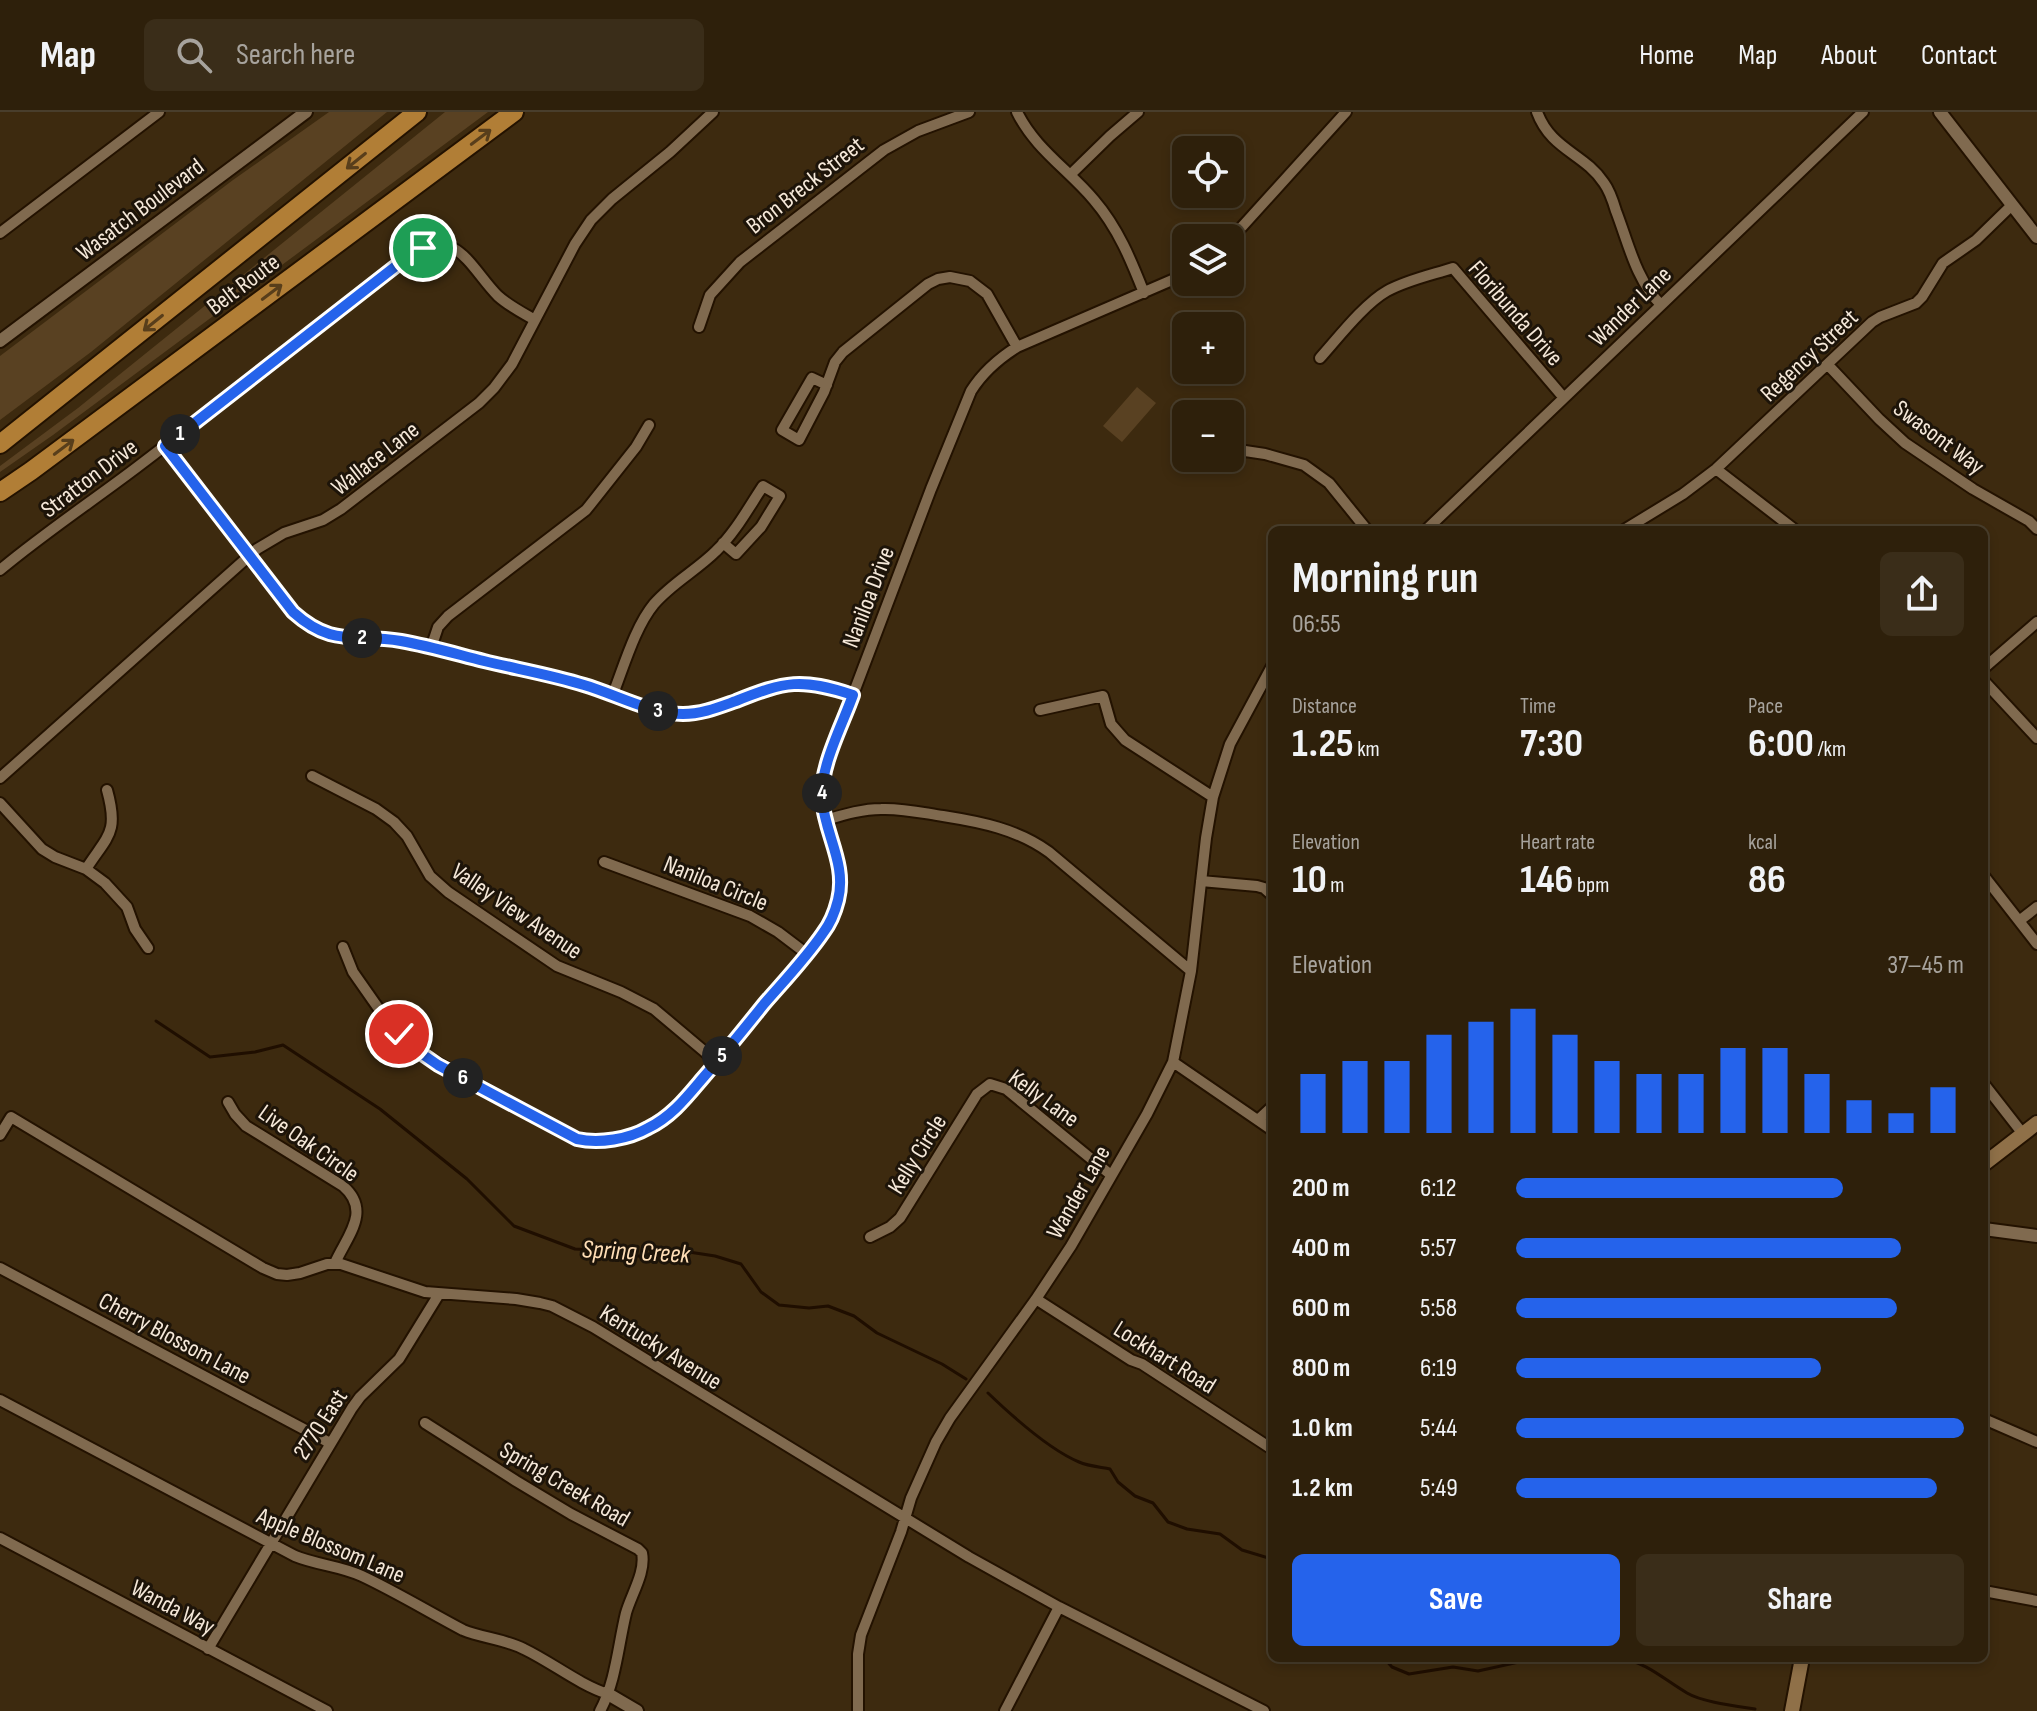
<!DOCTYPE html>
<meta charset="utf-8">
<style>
:root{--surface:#2e200b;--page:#3a2d19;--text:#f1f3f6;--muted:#a7a39d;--line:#493e2c;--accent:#2563eb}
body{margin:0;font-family:"Sofia Sans Condensed",sans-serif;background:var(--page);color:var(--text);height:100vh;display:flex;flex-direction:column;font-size:30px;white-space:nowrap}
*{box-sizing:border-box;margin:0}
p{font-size:26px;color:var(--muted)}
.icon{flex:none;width:44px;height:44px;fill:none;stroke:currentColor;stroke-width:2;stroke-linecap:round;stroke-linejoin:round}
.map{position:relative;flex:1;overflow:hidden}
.details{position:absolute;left:1268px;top:414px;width:720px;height:1136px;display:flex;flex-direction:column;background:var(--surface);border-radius:12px;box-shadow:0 4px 12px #0003,0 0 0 2px var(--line)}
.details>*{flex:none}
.controls{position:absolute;left:1172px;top:24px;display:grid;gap:16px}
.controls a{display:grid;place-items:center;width:72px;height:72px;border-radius:12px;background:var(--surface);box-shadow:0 4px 12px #0003,0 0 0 2px var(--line);font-size:40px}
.pin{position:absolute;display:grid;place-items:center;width:68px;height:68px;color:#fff;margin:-34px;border:4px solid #fff;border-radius:50%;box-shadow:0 2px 8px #0007}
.km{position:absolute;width:40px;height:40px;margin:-20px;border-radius:50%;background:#222;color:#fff;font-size:22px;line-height:40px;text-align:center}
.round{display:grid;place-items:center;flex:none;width:84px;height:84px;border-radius:12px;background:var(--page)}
.headline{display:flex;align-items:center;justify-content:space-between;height:136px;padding:0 24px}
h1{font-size:44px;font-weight:700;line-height:60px}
.stats{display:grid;grid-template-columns:repeat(3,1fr);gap:12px;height:136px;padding:8px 24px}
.stats div{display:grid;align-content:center}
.stats b{font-size:40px;font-weight:700}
.stats small{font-size:22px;font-weight:400}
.stats p{font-size:22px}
.chart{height:224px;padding:16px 24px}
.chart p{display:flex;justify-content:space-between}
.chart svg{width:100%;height:144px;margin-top:8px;stroke:var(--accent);stroke-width:6}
.action{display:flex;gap:16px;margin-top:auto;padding:16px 24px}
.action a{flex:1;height:92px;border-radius:12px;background:var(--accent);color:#fff;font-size:32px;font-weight:700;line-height:92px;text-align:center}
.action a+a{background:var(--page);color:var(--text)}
ul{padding:0 24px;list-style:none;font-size:26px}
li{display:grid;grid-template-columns:128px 96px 1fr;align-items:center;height:60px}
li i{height:20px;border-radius:10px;background:var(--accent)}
header{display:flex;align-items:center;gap:48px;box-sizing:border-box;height:112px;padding:0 40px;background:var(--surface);border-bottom:2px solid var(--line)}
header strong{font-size:38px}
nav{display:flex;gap:44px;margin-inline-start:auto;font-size:28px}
.search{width:560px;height:72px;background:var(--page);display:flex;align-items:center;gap:20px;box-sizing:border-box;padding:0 28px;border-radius:12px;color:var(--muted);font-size:30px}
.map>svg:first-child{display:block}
.green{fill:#594122}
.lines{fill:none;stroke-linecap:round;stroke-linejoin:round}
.stream{stroke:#1f0e00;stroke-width:3}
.minor-casing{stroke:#231200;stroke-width:14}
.tertiary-casing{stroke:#231200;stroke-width:16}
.secondary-casing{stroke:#231200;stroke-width:18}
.motorway-casing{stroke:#231200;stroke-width:22}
.minor{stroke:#806a4f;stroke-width:10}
.tertiary{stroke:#806a4f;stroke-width:12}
.secondary{stroke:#8f7048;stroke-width:14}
.motorway{stroke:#b17e36;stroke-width:18}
.oneway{stroke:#583e1b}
.route-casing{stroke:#fff;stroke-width:16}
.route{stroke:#2563eb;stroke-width:10}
.labels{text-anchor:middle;stroke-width:6;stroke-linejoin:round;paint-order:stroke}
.street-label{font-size:24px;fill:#f5e8d9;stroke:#1d1409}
.water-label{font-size:26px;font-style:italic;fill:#ffdeb6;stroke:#1d1409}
</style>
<header>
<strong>Map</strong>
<div class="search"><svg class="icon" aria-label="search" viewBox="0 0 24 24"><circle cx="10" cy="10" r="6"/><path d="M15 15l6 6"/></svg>Search here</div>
<nav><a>Home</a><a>Map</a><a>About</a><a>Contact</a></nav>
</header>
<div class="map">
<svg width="2037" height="1599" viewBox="0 0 2037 1599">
<rect width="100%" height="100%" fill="#3d2a0f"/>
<path class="green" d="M329,0H387L91,240L0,308V244L233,68Z
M445,0H488L53,323L0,360V354L78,296Z
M1137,275L1156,291L1122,330L1103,314Z"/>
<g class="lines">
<path class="stream" d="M156,909L210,945L255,940L283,933L380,997L467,1067L514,1114L575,1137L615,1139L648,1146L667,1145L689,1140L715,1144L741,1152L761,1180L779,1193L809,1196L828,1194L854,1204L877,1221L942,1252L966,1267
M988,1281C1012,1304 1048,1337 1079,1350C1088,1354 1100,1355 1110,1357L1118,1370L1135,1384L1153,1391L1168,1410L1187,1417L1220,1422L1242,1438L1272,1447
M1384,1546L1392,1555L1409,1562L1453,1555L1478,1559L1528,1548L1552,1546
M1620,1546C1648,1551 1663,1567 1687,1581C1702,1590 1736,1594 1755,1597"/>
<defs>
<path id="minor" d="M1017,0C1035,37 1069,58 1094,88C1118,116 1131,148 1144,181
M1537,0C1551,38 1584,41 1604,71C1610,79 1613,89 1616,99C1628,130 1636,168 1661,193
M1070,63L1110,24L1138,0
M0,121L159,0
M1230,128L1346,0
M699,215L710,183L740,150L884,38L918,19L969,0
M1320,246C1338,226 1364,192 1387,179C1407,168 1431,163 1453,156L1564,286
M1828,253L1879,307L1905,331L1973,377L2029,409L2037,417
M827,273L812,266L782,318L799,328L824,280L835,250L843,240L928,172L938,167L950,165L970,169L987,182L1017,235
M165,334L286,492C327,537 353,521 404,530C463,544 524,556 583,573C615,582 648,602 682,602C701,603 718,595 735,589C786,569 801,566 853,583
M1230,344L1245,339L1265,342L1304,353L1329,371L1367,418
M1716,357L1795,418
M1426,418L1863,0
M1624,418L1683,382L1716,357L1872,210L1880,205L1916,191L1922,185L1943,151L1976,128L2012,93
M0,458C43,422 91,390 136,356C228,286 319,214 410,143C456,112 471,157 498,184C509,194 523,201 535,208
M431,536L438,515L448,504L586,398L636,335L649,313
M1984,556L2037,510
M1984,569L2037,626
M613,582C624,554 635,515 654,492C672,471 697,458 716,439C735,421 749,395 763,374L780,384L761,415L736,442L723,431
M1040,598L1103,584L1111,612L1125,628L1213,685
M312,664L376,697L394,710L407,724L430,764L448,780L557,854L621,880L654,897L717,950
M0,666L257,437L284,421L323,408L341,397L479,291L494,276L512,252L575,132L591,108L612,87L670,40L713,0
M0,691L42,737L55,745L86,757L105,771L127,795L135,817L148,836
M826,708C843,703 862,697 881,697C902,696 923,701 943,704C981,710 1017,717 1049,740L1191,859
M604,750L750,804L778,820L807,842
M86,757C108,723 119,721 107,678
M1984,764L2037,832
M1201,769L1257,774L1264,776L1272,783
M2019,809L2037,795
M343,835L353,860L381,900L399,922L425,944L572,1024C595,1034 628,1027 649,1016C671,1004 687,985 703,966C725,941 745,916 766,890C790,861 827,828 837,792C848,755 826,726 822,690C821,678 824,666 826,654L931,377L971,279C983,260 998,247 1017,235L1186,162
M1173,950L1272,1018
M1984,972L2023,1022
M228,990L235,1002L246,1014L343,1074C372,1099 347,1124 335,1151
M1258,1008L1272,995
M0,1023L11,1005L263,1156L277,1162L287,1163L300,1161L327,1152H341L425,1180L516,1187L540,1191L552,1194L593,1215L969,1445L1059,1495L1264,1599
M870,1125L890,1115L900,1106L977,982L990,972L1006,977L1111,1063
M0,1156L330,1331
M1036,1187L1131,1248L1142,1252L1272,1337
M0,1288L295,1444C317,1453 341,1454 362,1464C396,1480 429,1500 463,1518C482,1526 505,1527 524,1537C553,1551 578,1572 608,1582
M1984,1307L2037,1330
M425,1311L516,1369L571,1402L638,1437L642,1441C646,1460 631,1483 626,1501C618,1534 616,1569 600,1599
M0,1426L327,1599
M1984,1479L2037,1489
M208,1537L352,1296L360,1285L399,1247L439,1182
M858,1599V1542L861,1523L901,1420L911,1386L936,1330L950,1306L1036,1187L1071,1134L1147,1002L1173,950L1191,859L1206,726L1213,685L1230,632L1272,554
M1005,1599L1059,1495"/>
<path id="tertiary" d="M1940,0L2037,125
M0,229L306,0
M1984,1117L2037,1124
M608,1582L637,1599"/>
<path id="secondary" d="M1984,1052L2037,1011
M1792,1599L1802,1546"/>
<path id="motorway" d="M0,332L417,0
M0,380L31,359L514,0"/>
</defs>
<use href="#minor" class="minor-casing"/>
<use href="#tertiary" class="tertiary-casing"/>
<use href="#secondary" class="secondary-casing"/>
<use href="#motorway" class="motorway-casing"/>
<use href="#minor" class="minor"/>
<use href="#tertiary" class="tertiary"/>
<use href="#secondary" class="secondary"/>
<use href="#motorway" class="motorway"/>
</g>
<defs><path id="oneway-shaft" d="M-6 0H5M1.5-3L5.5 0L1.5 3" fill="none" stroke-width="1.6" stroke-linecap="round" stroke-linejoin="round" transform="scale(2)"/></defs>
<g class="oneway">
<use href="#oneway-shaft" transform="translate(481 25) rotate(-37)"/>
<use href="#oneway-shaft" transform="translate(356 49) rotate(141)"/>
<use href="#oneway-shaft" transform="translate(272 180) rotate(-37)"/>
<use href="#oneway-shaft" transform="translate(153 211) rotate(141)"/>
<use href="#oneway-shaft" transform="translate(64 335) rotate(-37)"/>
</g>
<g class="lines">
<defs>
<path id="route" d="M399,922L425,944L438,953L577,1027C599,1032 629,1027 648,1016C671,1005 686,986 702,967C723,943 744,917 764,892C784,869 806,846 823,821C830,812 835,800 838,788C847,752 825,723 822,687C820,654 842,614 853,583C801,566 786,569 736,589C719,595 702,602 683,602C651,602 615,582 584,573C552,563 517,557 484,549C456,542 429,534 401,529C355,521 333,536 293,500L165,334L410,143L423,136"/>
</defs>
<use href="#route" class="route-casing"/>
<use href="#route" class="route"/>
</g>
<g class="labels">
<g class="street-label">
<text transform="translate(805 73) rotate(-38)" y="8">Bron Breck Street</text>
<text transform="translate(140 97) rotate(-37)" y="8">Wasatch Boulevard</text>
<text transform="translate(243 172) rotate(-37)" y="8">Belt Route</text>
<text transform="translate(1630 194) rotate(-44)" y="8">Wander Lane</text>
<text transform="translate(1516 201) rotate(49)" y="8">Floribunda Drive</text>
<text transform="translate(1809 243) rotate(-43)" y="8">Regency Street</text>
<text transform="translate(1939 325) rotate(37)" y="8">Swasont Way</text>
<text transform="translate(375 346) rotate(-38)" y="8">Wallace Lane</text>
<text transform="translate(89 366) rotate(-37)" y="8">Stratton Drive</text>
<text transform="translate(868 485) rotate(-69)" y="8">Naniloa Drive</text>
<text transform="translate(716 771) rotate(22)" y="8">Naniloa Circle</text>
<text transform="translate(517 799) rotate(34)" y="8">Valley View Avenue</text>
<text transform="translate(1044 986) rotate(36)" y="8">Kelly Lane</text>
<text transform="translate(309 1031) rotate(35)" y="8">Live Oak Circle</text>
<text transform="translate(917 1042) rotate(-58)" y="8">Kelly Circle</text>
<text transform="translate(1078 1080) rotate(-60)" y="8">Wander Lane</text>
<text transform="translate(175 1226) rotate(28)" y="8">Cherry Blossom Lane</text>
<text transform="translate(661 1235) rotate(32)" y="8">Kentucky Avenue</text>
<text transform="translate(1165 1245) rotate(32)" y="8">Lockhart Road</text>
<text transform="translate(320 1312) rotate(-57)" y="8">2770 East</text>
<text transform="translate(565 1372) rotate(30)" y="8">Spring Creek Road</text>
<text transform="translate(331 1433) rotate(23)" y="8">Apple Blossom Lane</text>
<text transform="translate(173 1495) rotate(28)" y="8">Wanda Way</text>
</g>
<g class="water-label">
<text transform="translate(636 1139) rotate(3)" y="9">Spring Creek</text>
</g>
</g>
</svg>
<div class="controls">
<a><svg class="icon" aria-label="locate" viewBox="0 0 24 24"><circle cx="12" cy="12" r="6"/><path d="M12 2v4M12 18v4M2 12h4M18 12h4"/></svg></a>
<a><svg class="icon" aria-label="layers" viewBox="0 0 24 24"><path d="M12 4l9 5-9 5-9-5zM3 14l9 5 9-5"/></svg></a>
<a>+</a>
<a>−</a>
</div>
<div class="pin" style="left:423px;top:136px;background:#1e9e55"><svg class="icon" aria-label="arrive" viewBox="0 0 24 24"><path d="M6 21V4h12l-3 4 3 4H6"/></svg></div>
<div class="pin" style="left:399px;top:922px;background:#d93025"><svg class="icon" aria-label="check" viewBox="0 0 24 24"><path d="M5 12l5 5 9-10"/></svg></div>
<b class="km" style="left:180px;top:322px">1</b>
<b class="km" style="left:362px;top:526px">2</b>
<b class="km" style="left:658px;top:599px">3</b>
<b class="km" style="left:822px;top:681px">4</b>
<b class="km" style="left:722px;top:944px">5</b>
<b class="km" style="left:463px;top:966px">6</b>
<section class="details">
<div class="headline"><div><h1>Morning run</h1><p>06:55</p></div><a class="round"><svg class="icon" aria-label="share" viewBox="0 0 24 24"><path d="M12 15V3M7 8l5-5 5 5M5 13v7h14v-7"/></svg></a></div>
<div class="stats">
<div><p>Distance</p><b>1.25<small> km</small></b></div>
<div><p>Time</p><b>7:30</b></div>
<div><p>Pace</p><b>6:00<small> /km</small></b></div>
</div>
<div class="stats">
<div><p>Elevation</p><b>10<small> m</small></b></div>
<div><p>Heart rate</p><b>146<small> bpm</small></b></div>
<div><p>kcal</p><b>86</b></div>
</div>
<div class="chart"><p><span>Elevation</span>37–45 m</p>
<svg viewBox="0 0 160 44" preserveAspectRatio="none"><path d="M5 44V26M15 44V22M25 44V22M35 44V14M45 44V10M55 44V6M65 44V14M75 44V22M85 44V26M95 44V26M105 44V18M115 44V18M125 44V26M135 44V34M145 44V38M155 44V30"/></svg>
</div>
<ul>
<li><b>200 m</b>6:12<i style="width:73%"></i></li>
<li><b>400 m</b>5:57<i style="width:86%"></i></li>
<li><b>600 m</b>5:58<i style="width:85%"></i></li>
<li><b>800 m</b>6:19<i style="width:68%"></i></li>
<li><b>1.0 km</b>5:44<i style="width:100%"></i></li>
<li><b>1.2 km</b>5:49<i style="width:94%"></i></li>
</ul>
<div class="action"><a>Save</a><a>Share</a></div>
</section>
</div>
